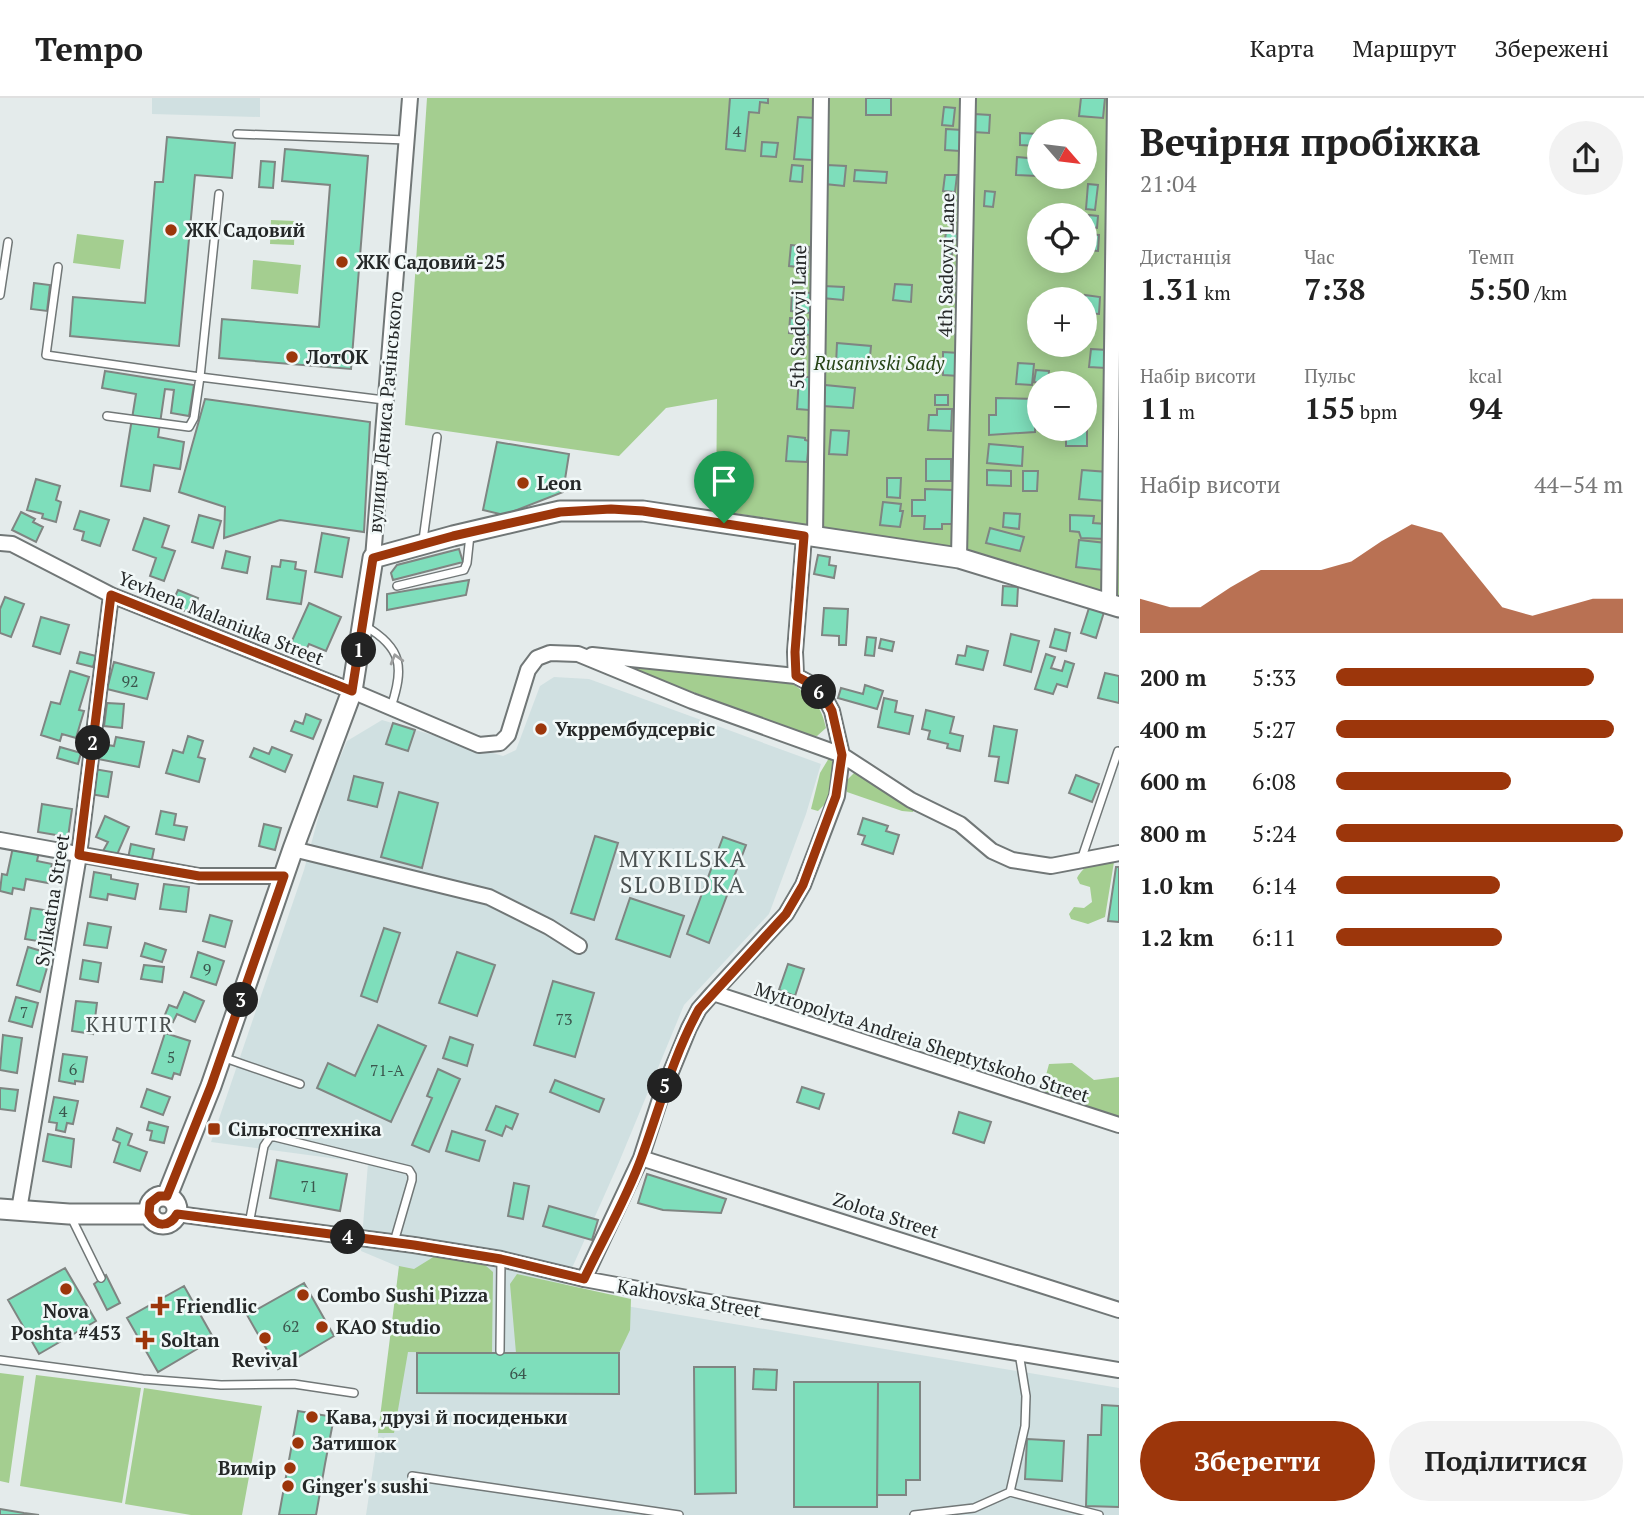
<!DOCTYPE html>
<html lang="uk">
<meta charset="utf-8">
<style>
:root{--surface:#fff;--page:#f2f2f2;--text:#222;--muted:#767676;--line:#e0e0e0;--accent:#9c360b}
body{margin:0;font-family:"PT Serif",serif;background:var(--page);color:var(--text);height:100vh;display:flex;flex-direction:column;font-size:26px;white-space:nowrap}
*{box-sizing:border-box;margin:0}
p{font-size:23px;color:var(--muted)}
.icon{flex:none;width:38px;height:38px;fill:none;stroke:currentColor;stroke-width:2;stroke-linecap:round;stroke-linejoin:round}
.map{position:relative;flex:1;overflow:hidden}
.sheet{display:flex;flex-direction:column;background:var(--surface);width:525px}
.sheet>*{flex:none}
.needle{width:46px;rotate:118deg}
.buttons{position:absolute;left:1027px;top:21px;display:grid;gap:14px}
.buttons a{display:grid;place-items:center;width:70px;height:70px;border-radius:50%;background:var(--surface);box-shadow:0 4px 18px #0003;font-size:35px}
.pin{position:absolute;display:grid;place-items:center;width:60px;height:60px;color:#fff;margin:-72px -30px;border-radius:50% 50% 50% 0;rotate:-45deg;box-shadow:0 0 7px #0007}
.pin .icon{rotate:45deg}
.km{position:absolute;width:35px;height:35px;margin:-18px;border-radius:50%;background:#222;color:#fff;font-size:19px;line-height:35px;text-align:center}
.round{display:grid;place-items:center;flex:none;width:74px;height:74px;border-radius:37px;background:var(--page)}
.summary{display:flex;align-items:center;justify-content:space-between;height:119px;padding:0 21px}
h1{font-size:38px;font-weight:700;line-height:52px}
.metrics{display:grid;grid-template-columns:repeat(3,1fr);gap:10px;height:119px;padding:7px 21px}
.metrics div{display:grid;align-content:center}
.metrics b{font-size:30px;font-weight:700}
.metrics small{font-size:19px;font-weight:400}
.metrics p{font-size:19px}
.chart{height:196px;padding:14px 21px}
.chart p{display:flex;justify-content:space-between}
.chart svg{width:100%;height:126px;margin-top:7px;fill:var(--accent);opacity:.7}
.cta{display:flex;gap:14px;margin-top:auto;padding:14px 21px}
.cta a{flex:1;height:80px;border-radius:42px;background:var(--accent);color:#fff;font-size:28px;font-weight:700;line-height:80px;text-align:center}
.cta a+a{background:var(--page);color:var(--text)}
ul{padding:0 21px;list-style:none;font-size:23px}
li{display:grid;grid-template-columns:112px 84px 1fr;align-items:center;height:52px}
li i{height:18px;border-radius:9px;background:var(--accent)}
header{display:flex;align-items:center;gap:42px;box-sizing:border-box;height:98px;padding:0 35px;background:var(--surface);border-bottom:2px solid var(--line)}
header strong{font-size:33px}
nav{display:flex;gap:38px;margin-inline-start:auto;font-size:24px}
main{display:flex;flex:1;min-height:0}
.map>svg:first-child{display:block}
.built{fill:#d0e0e1}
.green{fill:#a4ce90;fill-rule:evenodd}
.building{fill:#7edebb;stroke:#7f8582;stroke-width:2}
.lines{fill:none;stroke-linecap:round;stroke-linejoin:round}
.service-casing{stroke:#717777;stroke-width:10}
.minor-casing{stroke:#717777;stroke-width:18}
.secondary-casing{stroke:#717777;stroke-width:23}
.service{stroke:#fff;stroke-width:7}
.minor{stroke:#fff;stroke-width:14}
.secondary{stroke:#fff;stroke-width:19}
.oneway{stroke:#9d9e9e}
.route-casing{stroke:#fff;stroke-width:14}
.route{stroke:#9c360b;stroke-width:9}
.poi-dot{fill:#9c360b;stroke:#f1f8f8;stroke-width:2.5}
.labels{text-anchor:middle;stroke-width:5;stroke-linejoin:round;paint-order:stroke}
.number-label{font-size:16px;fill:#3b564d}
.poi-label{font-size:19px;font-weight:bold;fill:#252828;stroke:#f1f8f8;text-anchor:start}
.street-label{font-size:19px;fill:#252828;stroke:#f1f8f8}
.park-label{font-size:19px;font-style:italic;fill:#254314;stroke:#f1f8f8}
.neighbourhood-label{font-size:21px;letter-spacing:2px;fill:#4b5151;stroke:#f1f8f8}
.quarter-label{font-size:23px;letter-spacing:2px;fill:#4b5151;stroke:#f1f8f8}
</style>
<header>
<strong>Tempo</strong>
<nav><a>Карта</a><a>Маршрут</a><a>Збережені</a></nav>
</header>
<main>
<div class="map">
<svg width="1119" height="1417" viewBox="0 0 1119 1417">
<rect width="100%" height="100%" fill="#e4ebeb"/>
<path class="built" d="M152,0H260V19L152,16Z
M554,579L589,581L821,666L806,716L769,816L684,907L617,1069L560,1197L1119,1290V1417H366L383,1304L399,1169L361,1153L368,1065L211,1044L304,772L325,695L347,643L382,622L503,658L516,652L540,588Z"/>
<path class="green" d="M427,0H1119V501L960,452L716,412L717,301L666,310L619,358L405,327ZM1040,33H1085V79H1040ZM1040,117H1085V163H1040ZM1040,201H1085V247H1040ZM1040,285H1085V331H1040Z
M271,122L295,123L294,147L270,146Z
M77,136L124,142L120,171L73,165Z
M253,162L301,167L298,196L251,191Z
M613,563L793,586C812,600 821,606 826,630L817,638L803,637Z
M829,660L835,666V696L818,713L811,711L820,675Z
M855,674L915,709L913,714L902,713L847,694L845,684Z
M1103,763L1114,764L1105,819L1088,826L1071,821L1069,816L1074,809L1084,810L1092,804L1090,789L1080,786L1077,780C1084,768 1090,766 1103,763Z
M1072,965L1094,982L1119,979V1021L1091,1013L1082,1002L1052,1001L1042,992L1049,966Z
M435,1158L485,1167L493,1174L492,1255L408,1254L394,1335H378L399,1168L414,1171Z
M517,1176L631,1201L630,1232L619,1255H516L510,1186Z
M0,1275L24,1278L9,1385L0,1383Z
M36,1277L141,1290L122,1405L20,1388Z
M144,1290L262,1308L242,1417H191L125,1406Z"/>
<path class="building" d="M730,0H768V5L760,4L759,15L749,14L745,53L726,51Z
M866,0H891V17H866Z
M1081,0H1105L1103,20L1079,18Z
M944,9L955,10L953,28L942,27Z
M974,16L990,17L989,35L973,34Z
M798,19L815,20L812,62L794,61Z
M946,31L962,32L960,53L945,52Z
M1020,35L1038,36V48L1020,47Z
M167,39L235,45L232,80L195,77L179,248L70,238L73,199L145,205L155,84H163Z
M762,44L778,45L776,59L761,58Z
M285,51L368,58L351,271L219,260L222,221L319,229L330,87L282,83Z
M1017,59L1039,61L1038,78L1016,77Z
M261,63L275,64L273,90L259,89Z
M792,67L803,68L802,84L790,83Z
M827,67L846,68L844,88L825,86Z
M855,72L887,74L886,85L854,83Z
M945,77H957L955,94L943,93Z
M1088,86L1098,87L1095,112L1086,111Z
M985,93L995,94L993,109L984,108Z
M1089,117L1098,118L1097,130L1088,129Z
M946,134L958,136V142H954L952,157L943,156Z
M1086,136L1099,137L1098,153L1085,152Z
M791,147L809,149L808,170L789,168Z
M34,185L50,187L47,213L31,211Z
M895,186L912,187L911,204L893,202Z
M823,188L844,189L843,202L822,200Z
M792,194L812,195L810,215L791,213Z
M1085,197L1100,199L1099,216L1085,215Z
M790,220L811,222L810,237L789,235Z
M837,245L871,248L869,270L836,267Z
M1091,251L1107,252L1106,270L1089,269Z
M943,254L959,255V278L943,277Z
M1018,265L1034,266L1032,287L1016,286Z
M1036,272L1049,273L1048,285L1034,284Z
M105,273L194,287L189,318L171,315L174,292L165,291L158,339L184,344L180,371L154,367L150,393L121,388L136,296L102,290Z
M799,279H812L809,312L797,311Z
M825,287L855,290L853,310L823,308Z
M935,297H948V307H935Z
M996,300L1036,301L1035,334L989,337V317H996Z
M205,301L370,324L364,434L280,422L224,440L225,409L179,394Z
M937,311H952L951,333L928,332L929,317H937Z
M1085,312H1087V348H1066V331H1085Z
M831,332L849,333L847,357L829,356Z
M788,338L805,340V342L809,343L807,364L786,363Z
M497,344L569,356L563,394L504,417L483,412Z
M989,346L1023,349L1022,368L987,365Z
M926,361H951V383H926Z
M987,372L1011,373V388L987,387Z
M1082,372L1108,374L1106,403L1079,401Z
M1023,373H1038L1037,393H1023Z
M887,380H901L900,400L887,399Z
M36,381L60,388L56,402L61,404L56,424L42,420L43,416L27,412Z
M925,391L953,392V426H942V431H924L925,418H912V402H925Z
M883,404L901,406L900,413H903L900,429L880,427Z
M80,413L109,422L100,448L82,442L84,434L74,431Z
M21,414L35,421L33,424L43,429L36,444L12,432Z
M1004,415L1020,416L1019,431L1003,429Z
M199,417L221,423L213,450L192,444Z
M1070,417L1094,418L1093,425L1106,426V441L1081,440L1079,434L1070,433Z
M144,420L169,428L162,449L175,453L164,483L150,478L156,460L133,452Z
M990,430L1024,439L1020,453L986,445Z
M322,435L349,440L342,479L315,474Z
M1079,442L1106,445L1103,472L1076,469Z
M459,451L463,464L393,482L391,475L397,467Z
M226,453L250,459L247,475L222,470Z
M818,457L830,459L829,467L836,468L834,480L814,476Z
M281,462L296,464L295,471L306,473L301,506L267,501L272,468L280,469Z
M469,482L466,497L387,512V496Z
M1003,488L1018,489L1017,508L1002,507Z
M178,492L198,500L192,516L171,507Z
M5,499L24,506L11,539L0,535V511Z
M309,505L341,519L326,553L309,546L306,552L291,545Z
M824,510L848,511L846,547H839V538L822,537Z
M1089,510L1104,514L1096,540L1081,535Z
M41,519L69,527L60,556L33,548Z
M1055,531L1070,535L1066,553L1050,549Z
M1011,536L1039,543L1031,574L1004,567Z
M867,539L876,540L874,558L865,557Z
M881,541L894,544L892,553L879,550Z
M967,548L988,553L983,572L956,566L958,557L965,558Z
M80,554L96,558L93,569L77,565Z
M1046,556L1055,559L1051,570L1062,573L1065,563L1074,566L1067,589L1057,586L1053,596L1035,591Z
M114,564L154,575L147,601L107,591Z
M70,573L89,579L79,612L84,613L76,640L62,636L60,643L41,637L51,604L60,606Z
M1105,575L1119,578V605L1098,600Z
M865,587L883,593L877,611L838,600L841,590L863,596Z
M884,600L897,603L895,614L913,618L909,636L878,629Z
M107,605L124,606L122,630L104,628Z
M926,612L954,619L950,635L963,638L960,653L947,650L948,646L928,641L930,633L922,631Z
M306,616L321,622L313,641L291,633L295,623L303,626Z
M393,625L415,632L408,653L386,646Z
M994,628L1017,632L1008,685L995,683L999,659L989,658Z
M188,638L203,643L198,659L205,661L199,684L166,675L173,652L183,655Z
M116,639L144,644L139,669L98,661L101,646L114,648Z
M60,649L81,655L78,666L57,660Z
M272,649L292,657L285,674L250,659L254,650L269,656Z
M94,671L112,674L108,699L90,696Z
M1076,677L1099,686L1092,704L1069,695Z
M354,678L383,685L377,709L348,702Z
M399,694L438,705L422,770L381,759Z
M42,706L72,711L68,739L38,734Z
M161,713L176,716L174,727L187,729L184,742L156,736Z
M105,718L129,729L116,759L103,753L108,744L96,739Z
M863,720L888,728L886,733L899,737L893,756L862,746L865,738L858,736Z
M264,726L281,730L275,752L259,748Z
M595,738L618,745L594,822L571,815Z
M723,739L746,747L709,845L687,836Z
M131,746L154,751L151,766L128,760Z
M13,749L39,754L37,763L52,766L48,785L26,781L24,792L13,790L12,796L0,793L2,776L7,777Z
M1116,769H1119V824L1108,823Z
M94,774L111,777V781L138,786L135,801L108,796L107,802L90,799Z
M164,786L189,789L186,814L160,811Z
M630,800L684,818L670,859L616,841Z
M31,810L57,814L51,845L25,841Z
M210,817L232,823L225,849L203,843Z
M88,825L111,829L107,850L84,847Z
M384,830L400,835L377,904L361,898Z
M145,845L166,852L162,864L141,858Z
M28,849L51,856L40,894L17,887Z
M198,854L224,863L216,887L191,879Z
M457,854L495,867L477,918L439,905Z
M83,862L101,865L98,884L80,881Z
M788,866L804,871L795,898L779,892Z
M144,867L164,869L162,884L141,881Z
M553,883L594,895L575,959L534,947Z
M184,894L204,903L195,924L177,916L173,924L164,919L169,907L177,910Z
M16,899L38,905L32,929L9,923Z
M76,903L97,905L93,936L72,933Z
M378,927L426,948L391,1024L317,990L328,965L355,978Z
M165,935L190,943L180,977L174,975L172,981L152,975Z
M3,937L22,940L17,975L0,972Z
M450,939L473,947L467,968L443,960Z
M63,956L87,959L83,984L75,983V986L59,983Z
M438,971L460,981L429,1054L412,1047L432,1000L427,998Z
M555,982L604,1001L599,1014L550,994Z
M802,989L824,996L819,1011L797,1004Z
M0,990L18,992L15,1013L0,1011Z
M147,991L170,999L163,1017L141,1009Z
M54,999L78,1003L73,1026L67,1025L65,1034L56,1032L57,1025L49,1024Z
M496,1008L518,1016L512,1031L506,1028L502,1038L486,1032Z
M959,1014L991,1024L984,1045L953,1035Z
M149,1024L168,1029L164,1045L150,1042L152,1033L147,1032Z
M117,1030L132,1036L128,1047L147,1054L140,1073L114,1064L120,1045L113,1042Z
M452,1033L485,1043L479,1063L446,1053Z
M48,1036L74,1041L71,1069L43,1063Z
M277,1062L347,1076L340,1113L270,1100Z
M647,1076L726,1101L721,1115L663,1112L638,1105Z
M514,1085L529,1088L523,1121L508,1118Z
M549,1108L598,1122L592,1142L543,1128Z
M65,1170L96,1223L39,1256L8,1202Z
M106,1177L120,1205L107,1212L94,1186Z
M304,1185L334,1238L278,1271L247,1217Z
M184,1188L214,1241L158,1274L127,1220Z
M417,1255H619V1296L417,1295Z
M694,1269H735L736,1395L695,1396Z
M754,1271L777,1272L776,1292L753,1291Z
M794,1284H878L877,1409H794Z
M878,1284H920V1382H906V1397H877Z
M1102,1307L1119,1308V1409L1086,1408L1088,1337H1101Z
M298,1313L334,1319L325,1366L316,1417H279Z
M1027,1341L1064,1343L1062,1383L1025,1381Z
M0,1411L24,1415L39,1417H0Z"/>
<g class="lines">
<defs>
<path id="service" d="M237,36L407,42
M58,169L46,257L200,279L219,96
M0,197L8,144
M107,318L189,329L194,320L200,279L384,302
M423,442L437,339
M397,488L464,472L467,465L470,437
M365,528C403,550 404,570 391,609
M1081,762L1118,653
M222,959L300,986
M71,1119L101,1180
M249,1126L264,1048L270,1039H275L409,1072L412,1077V1082L394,1144
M500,1253L501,1161
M0,1262L143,1281L221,1287L294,1286L354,1295
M412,1378L679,1417
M1010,1394L1025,1328L1026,1298L1019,1255
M914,1417L974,1410L1010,1394L1099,1417"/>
<path id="minor" d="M815,438L821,0
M0,445L12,446L111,497L352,593L479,647L500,645L508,637L528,572L537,560L550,555L578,556L692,603L842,657L911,702L960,726L992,753L1012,762L1051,768L1119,755
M373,460L410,0
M959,460L968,0
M1109,505L1115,0
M592,557L796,578
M0,742L199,778H284
M293,751L489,799L549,829L579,848
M713,895L1119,1027
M641,1060L1119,1212
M19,1112L79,757L111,497
M177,1116L414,1147L501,1161L584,1181L709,1204L1119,1272
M584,1181L641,1060L661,998L689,930L699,911L713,895L786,816L803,787L837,698L842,657L832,613L825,600L813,587L796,578L795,554L804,438"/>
<path id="secondary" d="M149 1112a14 14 0 1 1 28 0a14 14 0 1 1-28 0Z
M167,1098L211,988L293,751L352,593L373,460L453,438L560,413H643L959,460L1119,509
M0,1111L69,1116H149"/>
</defs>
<use href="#service" class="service-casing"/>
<use href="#minor" class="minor-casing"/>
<use href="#secondary" class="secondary-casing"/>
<use href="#service" class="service"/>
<use href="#minor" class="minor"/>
<use href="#secondary" class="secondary"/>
</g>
<defs><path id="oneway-chevron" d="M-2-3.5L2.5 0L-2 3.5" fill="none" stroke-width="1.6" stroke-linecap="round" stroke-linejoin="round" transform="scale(1.75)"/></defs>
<use class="oneway" href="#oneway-chevron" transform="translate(396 561) rotate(-106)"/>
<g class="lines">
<defs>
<path id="route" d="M611,411L643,413L804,438L795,554L796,578L813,587L825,600L832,613L842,657L836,698L803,787L786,816L699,911C673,958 660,1009 642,1058C627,1100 603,1141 584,1181L501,1161L414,1147L177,1116C170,1129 156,1130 149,1116L150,1105L159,1098H167L211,988L284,778H199L79,757L111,497L352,593L373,460L453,438L560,414Z"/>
</defs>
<use href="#route" class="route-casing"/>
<use href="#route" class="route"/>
</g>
<g class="poi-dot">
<circle cx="171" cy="132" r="7"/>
<circle cx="342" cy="164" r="7"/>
<circle cx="292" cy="259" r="7"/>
<circle cx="523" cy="385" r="7"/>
<circle cx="541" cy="631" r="7"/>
<rect x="207" y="1024" width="14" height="14" rx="3.5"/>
<circle cx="66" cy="1191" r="7"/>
<circle cx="303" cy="1197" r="7"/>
<path d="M156.5 1197.5h7v7h7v7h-7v7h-7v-7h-7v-7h7z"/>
<circle cx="322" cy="1229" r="7"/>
<circle cx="265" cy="1240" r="7"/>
<path d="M141.5 1231.5h7v7h7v7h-7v7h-7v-7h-7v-7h7z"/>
<circle cx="312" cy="1319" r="7"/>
<circle cx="298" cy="1345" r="7"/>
<circle cx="290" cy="1370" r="7"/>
<circle cx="288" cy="1388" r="7"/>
</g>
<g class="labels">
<g class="number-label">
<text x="737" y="39">4</text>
<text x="130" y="589">92</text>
<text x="207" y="877">9</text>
<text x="24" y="920">7</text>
<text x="564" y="927">73</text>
<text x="171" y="965">5</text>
<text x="73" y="977">6</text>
<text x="387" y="978">71-А</text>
<text x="63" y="1019">4</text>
<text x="309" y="1094">71</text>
<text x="291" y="1234">62</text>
<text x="518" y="1281">64</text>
</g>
<g class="poi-label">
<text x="185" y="139">ЖК Садовий</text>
<text x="356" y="171">ЖК Садовий-25</text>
<text x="306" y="266">ЛотОК</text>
<text x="537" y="392">Leon</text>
<text x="555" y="638">Укррембудсервіс</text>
<text x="228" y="1038">Сільгосптехніка</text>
<text x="317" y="1204">Combo Sushi Pizza</text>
<text x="176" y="1215">Friendlic</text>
<text x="66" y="1220" text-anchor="middle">Nova<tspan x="66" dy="22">Poshta #453</tspan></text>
<text x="336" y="1236">KAO Studio</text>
<text x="161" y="1249">Soltan</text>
<text x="265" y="1269" text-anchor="middle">Revival</text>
<text x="326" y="1326">Кава, друзі й посиденьки</text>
<text x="312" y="1352">Затишок</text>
<text x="276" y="1377" text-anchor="end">Вимір</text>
<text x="302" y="1395">Ginger's sushi</text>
</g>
<g class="street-label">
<text transform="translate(946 167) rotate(-89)" y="7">4th Sadovyi Lane</text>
<text transform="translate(798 219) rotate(-89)" y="7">5th Sadovyi Lane</text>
<text transform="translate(385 314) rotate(-85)" y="7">вулиця Дениса Рачінського</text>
<text transform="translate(221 520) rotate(22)" y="7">Yevhena Malaniuka Street</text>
<text transform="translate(52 802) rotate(-81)" y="7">Sylikatna Street</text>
<text transform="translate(922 944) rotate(18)" y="7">Mytropolyta Andreia Sheptytskoho Street</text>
<text transform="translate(886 1117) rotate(18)" y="7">Zolota Street</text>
<text transform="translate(689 1200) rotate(10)" y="7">Kakhovska Street</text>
</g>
<g class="park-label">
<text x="879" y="272">Rusanivski Sady</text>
</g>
<g class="neighbourhood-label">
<text x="130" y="934">KHUTIR</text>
</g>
<g class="quarter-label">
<text x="683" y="769">MYKILSKA<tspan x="683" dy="26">SLOBIDKA</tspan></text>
</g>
</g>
</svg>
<div class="buttons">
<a><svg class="needle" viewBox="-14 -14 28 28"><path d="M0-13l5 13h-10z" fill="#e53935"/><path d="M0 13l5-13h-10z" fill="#767676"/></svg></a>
<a><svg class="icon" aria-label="locate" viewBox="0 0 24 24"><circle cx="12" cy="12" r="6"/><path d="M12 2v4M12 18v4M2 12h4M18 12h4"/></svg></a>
<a>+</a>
<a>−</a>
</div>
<div class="pin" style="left:724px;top:425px;background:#1e9e55"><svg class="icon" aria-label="arrive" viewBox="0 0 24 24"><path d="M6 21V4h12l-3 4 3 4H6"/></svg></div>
<b class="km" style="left:359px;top:552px">1</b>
<b class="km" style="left:93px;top:645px">2</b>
<b class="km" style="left:241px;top:902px">3</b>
<b class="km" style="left:348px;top:1139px">4</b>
<b class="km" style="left:665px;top:988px">5</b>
<b class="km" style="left:819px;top:594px">6</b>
</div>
<section class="sheet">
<div class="summary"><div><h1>Вечірня пробіжка</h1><p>21:04</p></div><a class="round"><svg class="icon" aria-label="share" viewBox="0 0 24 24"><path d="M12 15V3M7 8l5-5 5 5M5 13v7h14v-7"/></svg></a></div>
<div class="metrics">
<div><p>Дистанція</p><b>1.31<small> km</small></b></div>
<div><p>Час</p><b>7:38</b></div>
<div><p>Темп</p><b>5:50<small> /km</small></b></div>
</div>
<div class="metrics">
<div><p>Набір висоти</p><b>11<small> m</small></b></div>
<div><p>Пульс</p><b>155<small> bpm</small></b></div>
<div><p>kcal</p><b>94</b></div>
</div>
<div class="chart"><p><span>Набір висоти</span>44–54 m</p>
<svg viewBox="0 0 160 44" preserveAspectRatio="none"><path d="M0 44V32L10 35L20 35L30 28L40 22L50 22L60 22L70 19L80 12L90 6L100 9L110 22L120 35L130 38L140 35L150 32L160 32V44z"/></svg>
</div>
<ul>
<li><b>200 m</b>5:33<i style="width:90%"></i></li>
<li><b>400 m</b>5:27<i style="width:97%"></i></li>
<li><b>600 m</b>6:08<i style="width:61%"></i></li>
<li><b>800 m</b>5:24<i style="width:100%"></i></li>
<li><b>1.0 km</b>6:14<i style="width:57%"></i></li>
<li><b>1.2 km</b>6:11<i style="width:58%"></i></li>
</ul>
<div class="cta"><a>Зберегти</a><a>Поділитися</a></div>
</section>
</main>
